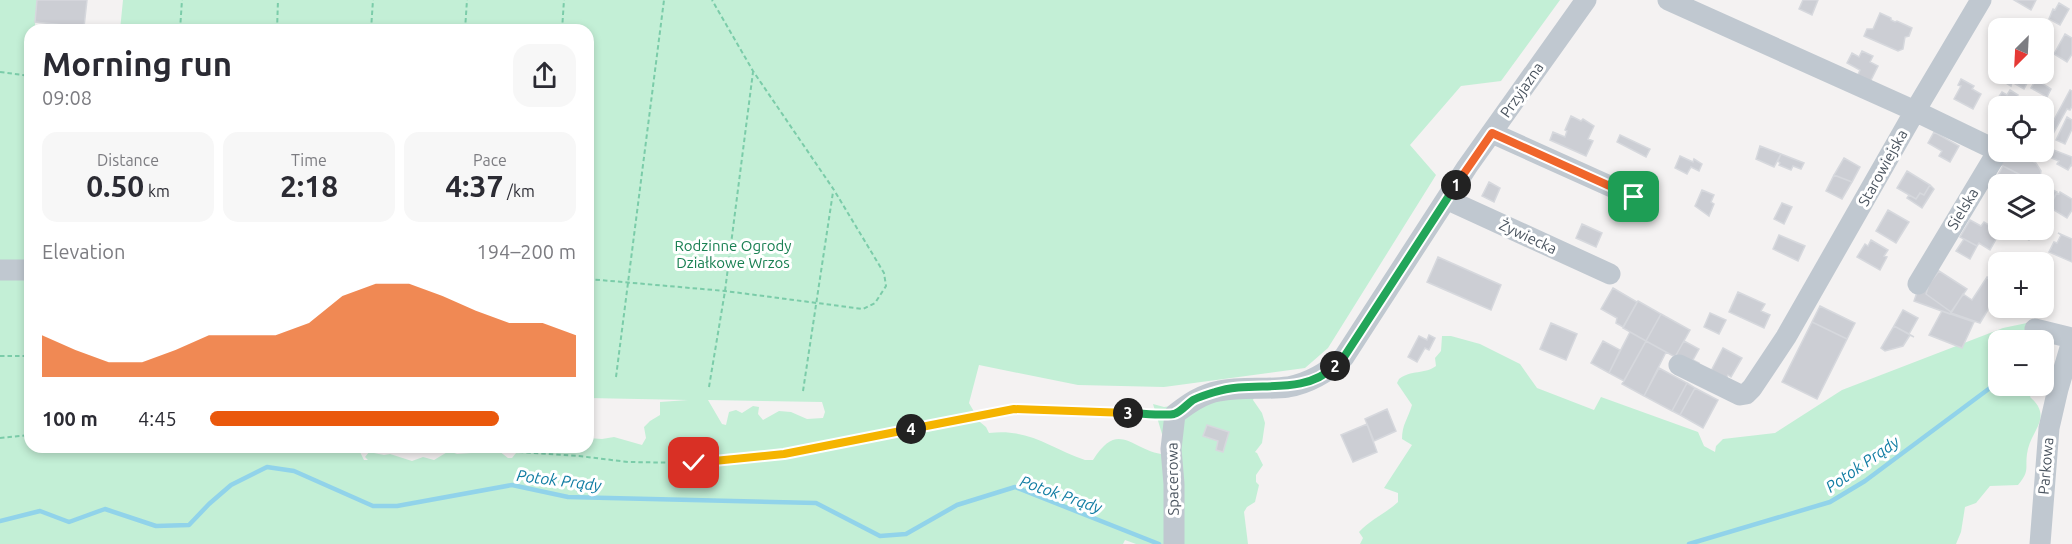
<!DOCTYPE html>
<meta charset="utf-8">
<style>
:root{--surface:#fff;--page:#f7f7f7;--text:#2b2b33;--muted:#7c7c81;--accent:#ea580c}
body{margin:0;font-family:Ubuntu,sans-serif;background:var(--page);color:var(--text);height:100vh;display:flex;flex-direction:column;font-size:22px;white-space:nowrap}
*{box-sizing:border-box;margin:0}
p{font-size:20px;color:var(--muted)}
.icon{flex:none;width:33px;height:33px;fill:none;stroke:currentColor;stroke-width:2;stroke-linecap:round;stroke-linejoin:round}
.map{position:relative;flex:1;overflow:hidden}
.details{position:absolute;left:24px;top:24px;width:570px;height:429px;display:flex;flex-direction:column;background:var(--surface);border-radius:18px;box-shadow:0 3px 9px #0003}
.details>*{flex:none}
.needle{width:39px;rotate:204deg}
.fabs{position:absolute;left:1988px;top:18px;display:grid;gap:12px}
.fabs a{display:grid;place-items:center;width:66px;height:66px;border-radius:12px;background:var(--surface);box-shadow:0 3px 9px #0003;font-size:30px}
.pin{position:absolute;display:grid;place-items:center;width:51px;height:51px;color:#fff;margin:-26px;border-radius:12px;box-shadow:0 3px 9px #0006}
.km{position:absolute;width:30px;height:30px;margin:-15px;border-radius:50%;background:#222;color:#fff;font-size:16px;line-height:30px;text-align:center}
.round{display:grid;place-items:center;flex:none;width:63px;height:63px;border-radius:18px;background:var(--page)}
.headline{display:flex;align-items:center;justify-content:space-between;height:102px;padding:0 18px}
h1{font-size:33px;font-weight:700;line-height:45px}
.figures{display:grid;grid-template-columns:repeat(3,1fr);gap:9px;height:102px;padding:6px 18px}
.figures div{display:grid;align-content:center;border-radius:15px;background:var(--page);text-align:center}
.figures b{font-size:30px;font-weight:700}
.figures small{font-size:16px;font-weight:400}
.figures p{font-size:16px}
.chart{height:168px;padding:12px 18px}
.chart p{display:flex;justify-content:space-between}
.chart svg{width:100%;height:108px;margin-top:6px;fill:var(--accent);opacity:.7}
ul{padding:0 18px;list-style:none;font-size:20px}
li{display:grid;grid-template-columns:96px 72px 1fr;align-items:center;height:45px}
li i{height:15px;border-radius:8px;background:var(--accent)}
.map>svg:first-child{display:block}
.green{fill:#c3efd6;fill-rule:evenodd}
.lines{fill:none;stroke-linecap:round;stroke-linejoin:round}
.stream{stroke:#91d3ea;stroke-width:4.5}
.building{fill:#ccced4;stroke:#d6d8dd;stroke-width:1.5}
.path{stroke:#7bcca9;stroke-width:2;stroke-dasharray:4.5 3;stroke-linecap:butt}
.minor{stroke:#c0c8d0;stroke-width:21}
.split-1-casing{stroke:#fff;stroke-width:12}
.split-2-casing{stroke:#fff;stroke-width:12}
.split-3-casing{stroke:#fff;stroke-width:12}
.split-4-casing{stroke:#fff;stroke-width:12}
.split-5-casing{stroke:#fff;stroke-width:12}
.split-1{stroke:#f0652b;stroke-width:8}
.split-2{stroke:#22a559;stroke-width:8}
.split-3{stroke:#22a559;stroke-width:8}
.split-4{stroke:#f5b400;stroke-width:8}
.split-5{stroke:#f5b400;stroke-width:8}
.labels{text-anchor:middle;stroke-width:6;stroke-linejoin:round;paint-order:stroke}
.street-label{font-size:15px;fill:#4a545f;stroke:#fff}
.park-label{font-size:15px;fill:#1a8053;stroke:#fff}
.water-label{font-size:16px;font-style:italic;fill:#117da3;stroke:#fff}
</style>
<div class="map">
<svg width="2072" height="544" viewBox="0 0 2072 544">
<rect width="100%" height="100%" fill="#f4f2f2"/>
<path class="green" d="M0,0H37L35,25L89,30H30V263H0Z
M123,0H1560L1501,81L1461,86L1410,145L1436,175L1328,348L1305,368L1164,387L1078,385L979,365L969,403L980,422L986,427L989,433C1029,428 1050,448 1085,460H1093C1118,420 1130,448 1161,454L1167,440L1162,434L1153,404L1164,407L1255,395L1253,400L1262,413L1265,423L1262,443L1255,452L1257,453L1263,465L1256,475V482L1259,485L1255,502L1247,507L1244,512L1248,544H1136L1125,540L1123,544H0V276H30V447H261L265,449L270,447L277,450L290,447H355L359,450L364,460H368L365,457L369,452L384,455L390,454L412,461L423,457L434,460L449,451L457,454L499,451L508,458H512L516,453H537L557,447H588V438L602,439L614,437L642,445L646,438L644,427L650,421L660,415V402L688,400L588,398V30H120ZM708,400L822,402L825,412L823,418L807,419L791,412L779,411L763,420L758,414L759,407L753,406L742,413L736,410L729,412L726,425L722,424Z
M2041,320L2049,347L2047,371L2043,374V340H1998V386H2035L2030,397C2054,418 2030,430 2027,454C2025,469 2030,471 2018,485L1990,486L1976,503L1965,507L1961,532L1956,544H1360L1363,538L1359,532C1370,520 1386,513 1398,502V493L1384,488L1412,445L1402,439C1402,424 1408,419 1412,405L1397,383L1399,379C1410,370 1426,374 1436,366L1435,358L1441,351L1442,336H1451L1480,344L1520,364L1537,388L1594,410L1601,397L1698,432L1704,446L1715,452L1716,446L1723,439L1775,433L1842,390L2003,328Z"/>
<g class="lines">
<path class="stream" d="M2043,365H2048
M0,521L40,511L69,522L105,509L156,526L189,525L209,504L231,485L267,467L294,471L373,506H397L512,485L568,497L816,503L880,536L906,534L957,505L1015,487L1159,544
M1689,544L1830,502L1865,481L1998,382"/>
</g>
<path class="building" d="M37,0H87L84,27L35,22Z
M1803,0H1818L1812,15L1799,9Z
M2014,0H2036L2031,10Z
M2059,3L2069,9L2060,25L2049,19L2053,9L2055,10Z
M1880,13L1891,18V20L1895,22L1897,21L1912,28L1909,36L1905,37L1903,49L1898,51L1864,36L1867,29H1873Z
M2065,34L2072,38V54L2067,62L2054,54Z
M1862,51L1873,56L1870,62L1878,66L1870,82L1857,77L1860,70L1847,63L1852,53L1859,57Z
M1998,74V73L2032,74L2024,89L2012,82L2011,86L2004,82L2006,78Z
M2038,76L2045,80L2043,84L2051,89L2047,97L2031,88Z
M1961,79L1974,86L1972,89L1981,94L1973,109L1954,99L1961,86L1958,85Z
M2010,90L2018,95L2011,106H2001L2002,104L1996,101L2002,92L2007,95Z
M2070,90L2072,91V106L2070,110L2067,109L2053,134L2048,131Z
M1571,116L1581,121L1583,119L1594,126L1588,139L1593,141L1586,156L1550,140L1553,132L1565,137L1567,131L1565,130Z
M2067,117L2072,120V129L2065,144L2056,140Z
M1934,132L1959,146L1950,162L1939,156L1942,151L1928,143Z
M1620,135L1650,149L1646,157L1617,142Z
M1760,146L1781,154L1774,167L1756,159Z
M2043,146L2072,157V166L2071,165L2068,170L2057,164L2059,161L2037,152H2043Z
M2008,152H2015L2036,163L2041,171L2039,184L2001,165Z
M1781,154L1804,163L1801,169L1793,166L1791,170L1779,165L1780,163L1778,161Z
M1680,156L1693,162L1694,159L1702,164L1699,171L1691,167L1687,174L1675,168Z
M1844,158L1860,167L1852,182L1834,175Z
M2003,166L2038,184H1998V186L1993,183Z
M1907,171L1930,185L1924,195L1920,193L1916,199L1897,188Z
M1834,175L1852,182L1842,199L1826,191Z
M1489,182L1500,188L1494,202L1482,196Z
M1930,185L1934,189L1922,208L1907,198L1909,195L1916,199L1920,193L1924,195Z
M2046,186L2057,192L2043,217V192Z
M1702,190L1714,195L1711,202L1714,204L1709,216L1695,206Z
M2060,192L2072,199V210L2067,218L2049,207L2057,193L2059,194Z
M1782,203L1792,207L1784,224L1774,219Z
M1888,210L1909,222L1896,243L1876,231Z
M1970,220L1981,226L1984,222L2000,232L1990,250L1979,243L1977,246L1960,237Z
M1582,224L1602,233L1596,247L1576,238Z
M2014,230H2036L2029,240L2014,232Z
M2058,233L2072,239V262L2049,252L2054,242L2057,243L2061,235Z
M1779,235L1805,246L1798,261L1773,249Z
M1964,239L1977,246L1970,259L1956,251Z
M1871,240L1888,250L1884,256L1887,257L1880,270L1857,257L1865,244L1868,246Z
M1438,257L1501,285L1491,310L1427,282Z
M1931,264L1939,271L1929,284L1926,294L1951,312L1950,314L1914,301L1920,284Z
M1939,271L1967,289L1951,312L1926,294L1929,284Z
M1987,277L1998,284V293L1980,323L1951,313L1963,294L1972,300Z
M1613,288L1637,302L1623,327L1616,323L1617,318L1601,309Z
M1738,292L1765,304L1761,311L1770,315L1764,328L1729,312Z
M1638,301L1661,314L1646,341L1623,328Z
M1820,306L1855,323L1847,339L1812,322Z
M1903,310L1918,318L1909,334L1894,326Z
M1942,311L1974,322L1962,348L1929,335Z
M1710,313L1726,320L1719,334L1704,327Z
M1661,314L1690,330L1675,357L1646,341Z
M1812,322L1847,339L1817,399L1782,382Z
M1551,323L1577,334L1566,360L1540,349Z
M1894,326L1914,337L1910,335L1903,346L1885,351L1881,348Z
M1630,332L1646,341L1624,381L1609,373Z
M1429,335L1435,338L1429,350L1425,348L1417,362L1408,357L1419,336L1427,340Z
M1603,341L1620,350L1609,373L1591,363Z
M1646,341L1666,352L1644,396L1622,384Z
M1684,341L1699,349L1693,360L1699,363L1696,369L1675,357Z
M1723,348L1742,358L1731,377L1728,375L1725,381L1710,373Z
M1659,368L1687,383L1672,411L1644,396Z
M1687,383L1695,388L1680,415L1672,411Z
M1695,388L1718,400L1703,428L1680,415Z
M1387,409L1396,431L1374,441L1365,419Z
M1367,424L1377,452L1353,462L1341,435Z
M1207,425L1229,432L1223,452L1216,450L1218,441L1203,436Z"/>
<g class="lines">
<path class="path" d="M180,30L182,0
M277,30L278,0
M371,30L373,0
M465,30L467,0
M562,30L564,0
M0,72L30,76
M588,279L725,291L863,309L875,303L886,286L884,273L834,190L753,71L712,0
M0,356H30
M616,377L664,0
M709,387L725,291L753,72
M803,391L833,192
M0,438L30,435
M444,447L579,456L628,462L694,463L784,454L1014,409L1157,413"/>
<path class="minor" d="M1668,0L1915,111L1998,151L1918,284
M1492,133L1634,197
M1446,199L1610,274
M0,270H30
M2035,329L2072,338
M1679,365L1740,395L1746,394L1752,388L1786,337L1915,111L1981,0
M1174,544V484L1171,449L1175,414C1188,404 1202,394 1219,391C1242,386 1265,390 1288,387C1310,383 1328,372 1344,357L1467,167L1586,0
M2040,544L2049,428L2058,389L2072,341"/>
</g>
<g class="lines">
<defs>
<path id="split-1" d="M1456,185L1492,133L1634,197"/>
<path id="split-2" d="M1335,366L1344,357L1456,185"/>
<path id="split-3" d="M1128,413C1138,413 1166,416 1174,414C1181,412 1187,404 1193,400C1199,397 1208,394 1215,392C1254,379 1301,398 1335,366"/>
<path id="split-4" d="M911,429L1014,409L1128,413"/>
<path id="split-5" d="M694,463L784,454L911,429"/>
</defs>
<use href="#split-1" class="split-1-casing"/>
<use href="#split-2" class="split-2-casing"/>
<use href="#split-3" class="split-3-casing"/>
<use href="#split-4" class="split-4-casing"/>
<use href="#split-5" class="split-5-casing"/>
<use href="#split-1" class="split-1"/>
<use href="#split-2" class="split-2"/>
<use href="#split-3" class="split-3"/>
<use href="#split-4" class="split-4"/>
<use href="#split-5" class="split-5"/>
</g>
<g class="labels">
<g class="street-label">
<text transform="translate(1522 90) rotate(-55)" y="5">Przyjazna</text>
<text transform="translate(1883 168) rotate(-61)" y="5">Starowiejska</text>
<text transform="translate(1963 209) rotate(-59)" y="5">Sielska</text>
<text transform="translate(1528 237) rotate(25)" y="5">Żywiecka</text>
<text transform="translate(2046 466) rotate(-85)" y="5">Parkowa</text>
<text transform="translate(1173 479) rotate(-91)" y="5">Spacerowa</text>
</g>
<g class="park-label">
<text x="733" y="251">Rodzinne Ogrody<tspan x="733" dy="17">Działkowe Wrzos</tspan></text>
</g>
<g class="water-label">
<text transform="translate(1862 464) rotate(-35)" y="6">Potok Prądy</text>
<text transform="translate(559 480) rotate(7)" y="6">Potok Prądy</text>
<text transform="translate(1061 494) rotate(19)" y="6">Potok Prądy</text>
</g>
</g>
</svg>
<div class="fabs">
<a><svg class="needle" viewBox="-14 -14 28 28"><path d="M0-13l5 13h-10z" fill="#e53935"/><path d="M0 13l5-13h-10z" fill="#7c7c81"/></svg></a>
<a><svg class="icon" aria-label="locate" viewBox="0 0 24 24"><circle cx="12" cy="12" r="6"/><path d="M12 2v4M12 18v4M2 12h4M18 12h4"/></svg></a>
<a><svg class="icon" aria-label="layers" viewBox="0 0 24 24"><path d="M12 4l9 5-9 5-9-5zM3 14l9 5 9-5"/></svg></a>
<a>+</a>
<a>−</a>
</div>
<div class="pin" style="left:1634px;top:197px;background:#1e9e55"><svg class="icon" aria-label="arrive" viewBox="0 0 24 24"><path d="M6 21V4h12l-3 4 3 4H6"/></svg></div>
<div class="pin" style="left:694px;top:463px;background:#d93025"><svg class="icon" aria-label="check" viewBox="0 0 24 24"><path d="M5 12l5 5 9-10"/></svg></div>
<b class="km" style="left:1456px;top:185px">1</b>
<b class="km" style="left:1335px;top:366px">2</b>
<b class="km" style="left:1128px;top:413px">3</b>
<b class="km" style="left:911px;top:429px">4</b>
<section class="details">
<div class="headline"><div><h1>Morning run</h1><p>09:08</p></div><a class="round"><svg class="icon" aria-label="share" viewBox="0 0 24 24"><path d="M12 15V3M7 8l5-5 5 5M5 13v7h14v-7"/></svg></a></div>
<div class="figures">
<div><p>Distance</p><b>0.50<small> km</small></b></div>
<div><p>Time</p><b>2:18</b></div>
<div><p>Pace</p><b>4:37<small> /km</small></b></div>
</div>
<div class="chart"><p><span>Elevation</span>194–200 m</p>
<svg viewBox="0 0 160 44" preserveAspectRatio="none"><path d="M0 44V27L10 33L20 38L30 38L40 33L50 27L60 27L70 27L80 22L90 11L100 6L110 6L120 11L130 17L140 22L150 22L160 27V44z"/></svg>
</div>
<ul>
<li><b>100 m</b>4:45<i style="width:79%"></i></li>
</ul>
</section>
</div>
